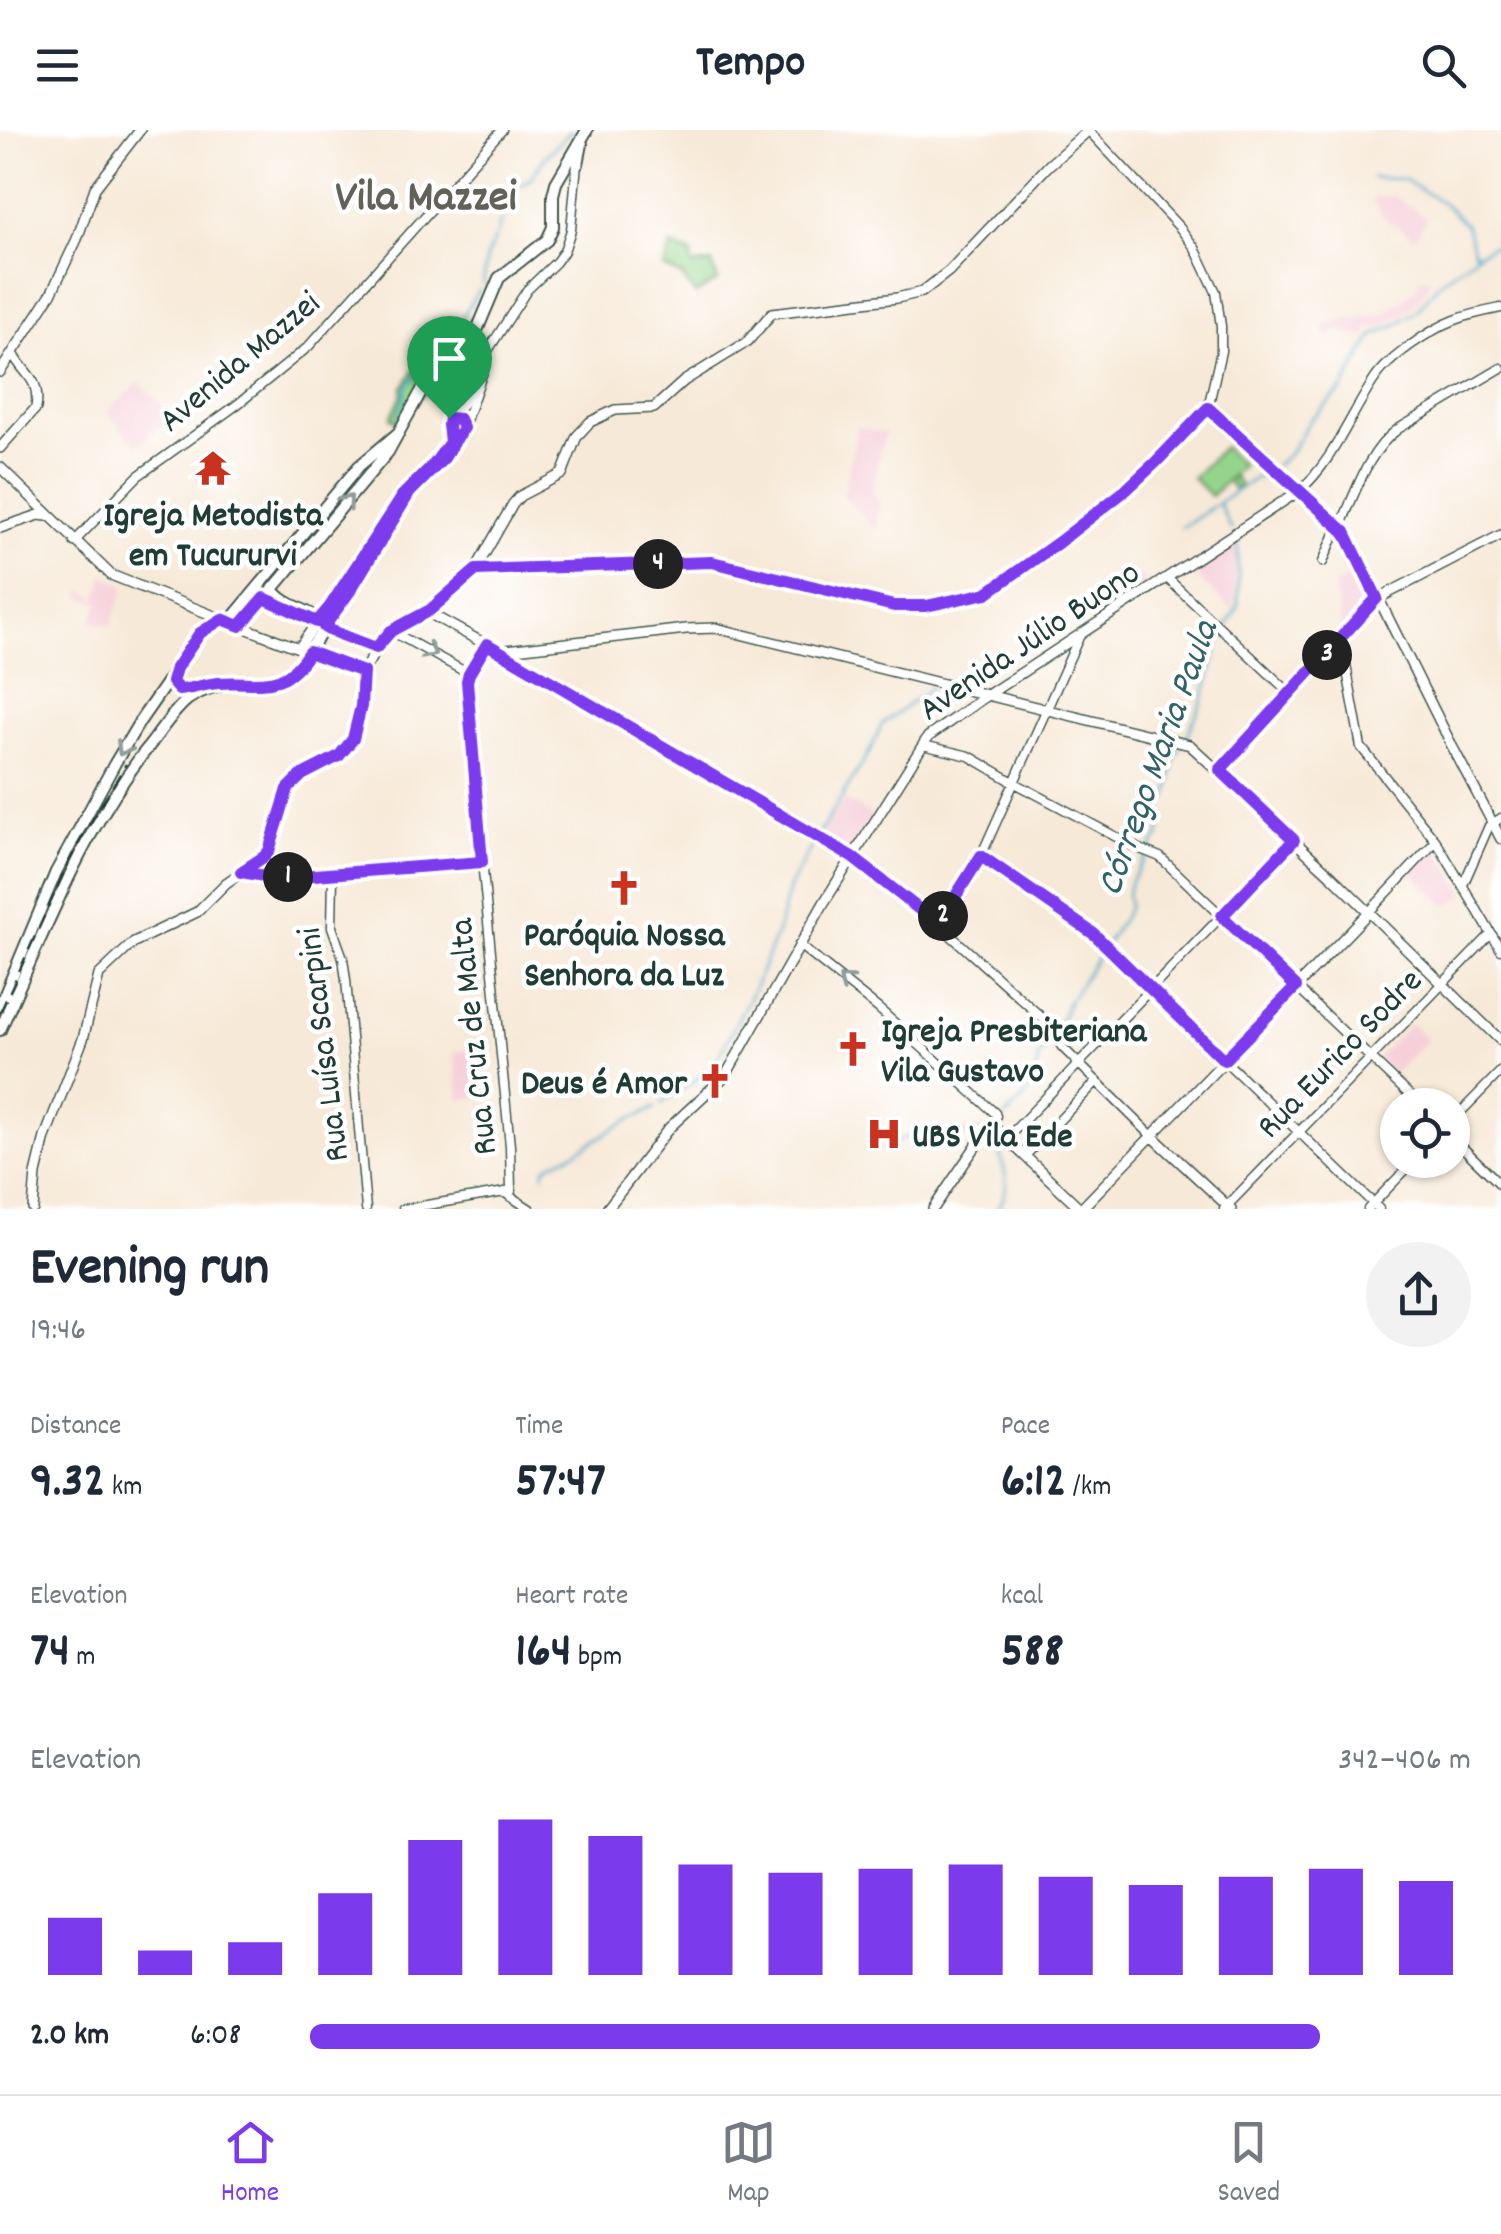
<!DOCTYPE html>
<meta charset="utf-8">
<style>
:root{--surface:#fff;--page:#f2f2f3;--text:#1f2937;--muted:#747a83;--line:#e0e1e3;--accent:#7c3aed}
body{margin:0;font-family:Dekko,sans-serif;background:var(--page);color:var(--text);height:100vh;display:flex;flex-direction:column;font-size:38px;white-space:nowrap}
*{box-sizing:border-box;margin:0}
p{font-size:32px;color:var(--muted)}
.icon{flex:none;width:55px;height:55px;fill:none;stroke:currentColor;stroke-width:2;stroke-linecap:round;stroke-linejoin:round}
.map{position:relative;height:1079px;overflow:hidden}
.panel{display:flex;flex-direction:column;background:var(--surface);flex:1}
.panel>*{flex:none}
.controls{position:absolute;left:1380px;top:958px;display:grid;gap:20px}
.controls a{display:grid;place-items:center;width:90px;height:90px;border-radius:50%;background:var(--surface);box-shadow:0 2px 8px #0004;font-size:50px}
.pin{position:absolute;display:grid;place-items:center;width:85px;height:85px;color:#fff;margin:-102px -42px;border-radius:50% 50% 50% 0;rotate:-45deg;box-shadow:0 0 10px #0007}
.pin .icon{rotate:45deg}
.km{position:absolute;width:50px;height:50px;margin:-25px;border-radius:50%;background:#222;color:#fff;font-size:28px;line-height:50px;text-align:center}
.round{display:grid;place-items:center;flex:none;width:105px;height:105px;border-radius:52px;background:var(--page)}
.overview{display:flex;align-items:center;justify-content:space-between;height:170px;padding:0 30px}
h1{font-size:55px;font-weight:700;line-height:75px}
.stats{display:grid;grid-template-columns:repeat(3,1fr);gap:15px;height:170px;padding:10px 30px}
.stats div{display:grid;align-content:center}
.stats b{font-size:50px;font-weight:700}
.stats small{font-size:28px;font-weight:400}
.stats p{font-size:28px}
.chart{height:280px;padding:20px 30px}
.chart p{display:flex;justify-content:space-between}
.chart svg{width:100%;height:180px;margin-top:10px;stroke:var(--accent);stroke-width:6}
ul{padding:0 30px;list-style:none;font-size:32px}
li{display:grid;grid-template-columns:160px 120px 1fr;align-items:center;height:75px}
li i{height:25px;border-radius:12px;background:var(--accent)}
header{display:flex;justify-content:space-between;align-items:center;height:130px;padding:0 30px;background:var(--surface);font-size:45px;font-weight:700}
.dock{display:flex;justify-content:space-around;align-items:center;height:140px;border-top:2px solid var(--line);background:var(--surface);font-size:28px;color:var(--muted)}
.dock a{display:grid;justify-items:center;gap:5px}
.dock .selected{color:var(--accent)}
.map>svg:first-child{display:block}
.built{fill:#f6cfd9}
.green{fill:#95d58b;stroke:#5a8960;stroke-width:2.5}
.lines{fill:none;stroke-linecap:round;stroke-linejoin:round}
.stream{stroke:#4fa9cc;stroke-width:2.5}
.tertiary-casing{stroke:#3f574c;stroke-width:11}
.secondary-casing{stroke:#3f574c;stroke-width:12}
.primary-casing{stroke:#3f574c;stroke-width:14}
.tertiary{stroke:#fff;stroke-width:8}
.secondary{stroke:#fff;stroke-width:9}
.primary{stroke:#fff;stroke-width:10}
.rail{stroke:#1f3d34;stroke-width:2.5;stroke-dasharray:15 8;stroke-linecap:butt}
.oneway{stroke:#8f9e9a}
.route-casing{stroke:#fff;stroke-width:20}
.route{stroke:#7c3aed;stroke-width:12}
.labels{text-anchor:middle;stroke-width:9;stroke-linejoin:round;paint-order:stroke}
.street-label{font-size:35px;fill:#1f3d34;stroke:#fff}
.poi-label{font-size:35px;font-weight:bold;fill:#1f3d34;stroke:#fff}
.water-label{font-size:38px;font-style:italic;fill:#306369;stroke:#fff}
.district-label{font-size:45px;font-weight:bold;fill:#63625a;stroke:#fff}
</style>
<header><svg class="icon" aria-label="menu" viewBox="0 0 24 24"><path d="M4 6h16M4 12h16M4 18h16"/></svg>Tempo<svg class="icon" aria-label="search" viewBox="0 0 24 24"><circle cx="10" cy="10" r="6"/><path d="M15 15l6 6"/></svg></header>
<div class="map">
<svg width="1501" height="1079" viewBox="0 0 1501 1079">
<rect width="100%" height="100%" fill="#fff"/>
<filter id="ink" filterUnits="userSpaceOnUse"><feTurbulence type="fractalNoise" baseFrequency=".01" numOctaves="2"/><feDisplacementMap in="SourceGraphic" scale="20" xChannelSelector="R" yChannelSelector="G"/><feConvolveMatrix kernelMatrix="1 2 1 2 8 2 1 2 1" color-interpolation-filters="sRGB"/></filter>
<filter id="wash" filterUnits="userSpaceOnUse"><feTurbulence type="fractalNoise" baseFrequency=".0048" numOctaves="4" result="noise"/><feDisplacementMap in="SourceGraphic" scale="40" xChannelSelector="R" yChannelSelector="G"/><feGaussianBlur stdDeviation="2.25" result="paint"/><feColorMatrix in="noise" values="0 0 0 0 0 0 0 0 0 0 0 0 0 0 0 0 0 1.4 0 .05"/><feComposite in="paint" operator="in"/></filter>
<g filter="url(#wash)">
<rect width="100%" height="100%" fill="#f7e9d7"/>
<path class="built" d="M1394,66L1428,88L1415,108L1382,86L1371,68Z
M1423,146L1432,150L1420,169L1404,184L1380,197L1368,199L1365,207L1337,201L1327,206L1323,197L1333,193L1383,183L1412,163Z
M139,252L171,285L137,316L106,282Z
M857,297L885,303L873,353V364L879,370L877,401L843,366Z
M1233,407L1236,412L1233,481L1197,447L1204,426Z
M1127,436L1135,448L1141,445L1147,455L1109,481L1093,458Z
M1360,441L1373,469L1342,502L1334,454Z
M105,445L125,457L110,497L92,491L99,473L81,466L83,460L97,469Z
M844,669L873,686L850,722L822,705Z
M1436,717L1465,764L1447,776L1412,742Z
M1410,894L1427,910L1393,944L1377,928Z
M479,920L483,967L460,969L455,922Z"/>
<path class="green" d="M671,116L692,124L691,130L693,136L712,133L718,151L695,164L682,146L664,138Z
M454,201L465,211L400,293L391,288L402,264L403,257L413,242L424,235Z
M1223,317L1242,335L1228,349L1234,347L1240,356L1234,360L1227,350L1211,366L1192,348Z"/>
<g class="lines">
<path class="stream" d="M1372,48L1403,49L1443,73L1466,95L1474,122L1478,123
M497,105L504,77L510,63L530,49L546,26L572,0
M483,155L487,125L495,109
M458,197L465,182L479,160
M398,289L407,256L417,244L450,217L455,203
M1276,335L1290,323L1310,290L1343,259L1373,206L1396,195L1417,181L1438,154L1479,123L1490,117L1501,115
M1219,374L1231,400
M1182,397L1269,339
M1225,499L1238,477V411L1236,406
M1185,611L1204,567L1221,506
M819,704L871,619L882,594L926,562L931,556
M1057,900L1068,872L1123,788L1129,776L1127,764L1131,751L1160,704V680L1169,664L1175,626L1181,618
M661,974L713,938L755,856L777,803L789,757L815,710
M1004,988L1024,968L1036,948L1038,927L1053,908
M994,1001C998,1029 1017,1053 997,1079
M951,1006L982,1001
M887,1016L908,1007L939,1004
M544,1045L545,1039L552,1033L574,1023L625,992L655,978"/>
</g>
</g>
<g filter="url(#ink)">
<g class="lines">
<defs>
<path id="tertiary" d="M1208,278L1299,361C1333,332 1349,287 1374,250C1388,228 1431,199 1455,190C1470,184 1486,181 1501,178
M452,316L464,296L483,242
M74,412L138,346L238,274L308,217L502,0
M1323,432L1336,401L1340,397C1356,362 1367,322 1398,299L1501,238
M476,440L712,432L900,477C927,477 972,472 996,458L1126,360L1195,292L1208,278L1221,221V196L1216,162L1195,118L1180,98L1088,0
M1167,448L1291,564
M318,491L329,479L402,366L435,333L448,314L450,307L448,290L463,274L487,222L527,160L556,132L564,121L571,100L577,33
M326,495L350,461L389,398
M391,501L469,544
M1341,508L1361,617L1436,711L1501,820
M487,514L469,544L467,551L473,639L510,1016L511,1061
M498,521L855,729L938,794L1049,894L1062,917L1151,1005
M923,615L969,626L1015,653L1135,717L1160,727L1420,975
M1219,640L1377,469
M981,726L1094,805L1379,1079
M241,742L246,745L276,748L482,732
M333,745L332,797L343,828L346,850L366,1079
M1463,755L1489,696L1501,688
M1369,782L1436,711
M938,794L981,726L1080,505
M799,815L879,879L995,983L996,986L991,994
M1452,991L1501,941
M1452,1007L1501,1055
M1007,1008L1294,711
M1025,1026L1097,951
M508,1065L530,1079
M403,1079L511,1061
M1224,1079L1491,804
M1368,1079L1415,1030"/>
<path id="secondary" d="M0,242L51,164L77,109L95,58L140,0
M0,318L36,278C41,247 23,245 13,223
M0,337L111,445L222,489
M0,398L39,385L47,386
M265,468L306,486
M1377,469L1501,405
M430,481L434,486L498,521L686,499L716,498L1190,615L1332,746L1501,911
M229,492L363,542
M320,494L329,500L377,518
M240,496L268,464
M299,518L317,492
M1151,1005L1231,1079
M33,1079L36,1044L45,1007L83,909L99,845L134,812L197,782L226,753L265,726L273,710L288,659L302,645L339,626L353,609L361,574L363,542L379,515L391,501L430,481L473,444L513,374L520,366L562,344L577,306L590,292L615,280L654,278L684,251L747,212L772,183L897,168L922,162L949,141L1049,35L1089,0
M607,1079L669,998L726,945L825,771L928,607L980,570L1299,361L1345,401L1452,616L1501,709
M933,1079L991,994L1081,1079
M1081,1079L1369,782"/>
<path id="primary" d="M578,34L582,14
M273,459L388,322L422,260L469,212L478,198L499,148L547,110L553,97V65L556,53L587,0
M175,543L173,556L179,560L206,555
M223,553C293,555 289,552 326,495C311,479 283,476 273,459
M0,876L56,742L115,633L140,591L201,503L222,489L229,492L359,336L398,303
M0,900C45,801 83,697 153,611C163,597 174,581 187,570C199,561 215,556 229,553"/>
</defs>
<use href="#tertiary" class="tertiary-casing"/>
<use href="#secondary" class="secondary-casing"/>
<use href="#primary" class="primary-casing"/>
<use href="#tertiary" class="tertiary"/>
<use href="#secondary" class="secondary"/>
<use href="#primary" class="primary"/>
<path class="rail" d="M0,883L74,721L126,634"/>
</g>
<defs><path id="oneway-chevron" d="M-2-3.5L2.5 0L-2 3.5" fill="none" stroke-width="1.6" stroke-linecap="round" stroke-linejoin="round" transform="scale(2.5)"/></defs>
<g class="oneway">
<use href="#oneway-chevron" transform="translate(347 371) rotate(-50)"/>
<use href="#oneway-chevron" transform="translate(430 522) rotate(28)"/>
<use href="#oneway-chevron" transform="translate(123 619) rotate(121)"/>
<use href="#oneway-chevron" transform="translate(845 851) rotate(-141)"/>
</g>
</g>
<g class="lines" filter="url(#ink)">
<defs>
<path id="route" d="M1208,278L1345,402L1377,468L1220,640L1294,710L1222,786L1296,857L1224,930L1094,804L981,726L938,794L852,727L487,514L469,544L467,551L482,732L276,748L241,742L265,726L269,721L288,659L302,645L339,626L353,609L361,576L363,542L309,522C283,564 259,550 218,553C205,554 192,559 179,560L172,552L176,538L200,503L222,489L240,496L264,468L317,492L329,478L402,366L435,333L450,312L448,295L449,288L459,289L463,298L444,328L410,362L350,461L324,497L329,500L376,518L391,501L430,480L476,440L712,432L894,476H926L987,463L1059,412L1126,360L1156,332Z"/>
</defs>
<use href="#route" class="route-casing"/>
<use href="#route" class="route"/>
</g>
<defs>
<symbol id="temple-bare" viewBox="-9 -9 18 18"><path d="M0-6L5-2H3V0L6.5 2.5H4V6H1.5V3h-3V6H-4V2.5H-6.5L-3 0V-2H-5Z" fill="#c8321e" stroke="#fff" stroke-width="2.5" paint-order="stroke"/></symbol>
<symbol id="church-bare" viewBox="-9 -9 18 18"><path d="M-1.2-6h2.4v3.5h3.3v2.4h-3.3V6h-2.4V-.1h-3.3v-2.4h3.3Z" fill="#c8321e" stroke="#fff" stroke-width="2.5" paint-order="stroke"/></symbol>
<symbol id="hospital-bare" viewBox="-9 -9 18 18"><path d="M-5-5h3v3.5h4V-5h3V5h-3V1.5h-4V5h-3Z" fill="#c8321e" stroke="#fff" stroke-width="2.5" paint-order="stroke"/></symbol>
</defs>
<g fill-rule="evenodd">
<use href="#temple-bare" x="188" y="313" width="50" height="50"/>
<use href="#church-bare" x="599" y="733" width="50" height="50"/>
<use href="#church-bare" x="828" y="894" width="50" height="50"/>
<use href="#church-bare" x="690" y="926" width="50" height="50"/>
<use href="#hospital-bare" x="859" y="979" width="50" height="50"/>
</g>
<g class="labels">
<g class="street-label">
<text transform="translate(238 230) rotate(-40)" y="12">Avenida Mazzei</text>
<text transform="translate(1028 509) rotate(-34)" y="12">Avenida Júlio Buono</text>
<text transform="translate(471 907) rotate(-96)" y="12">Rua Cruz de Malta</text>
<text transform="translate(321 915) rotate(-97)" y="12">Rua Luísa Scarpini</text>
<text transform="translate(1338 922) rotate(-46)" y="12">Rua Eurico Sodre</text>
</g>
<g class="poi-label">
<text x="213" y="395">Igreja Metodista<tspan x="213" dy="40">em Tucururvi</tspan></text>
<text x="624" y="815">Paróquia Nossa<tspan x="624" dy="40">Senhora da Luz</tspan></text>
<text x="881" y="911" text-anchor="start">Igreja Presbiteriana<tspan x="881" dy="40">Vila Gustavo</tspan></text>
<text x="687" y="963" text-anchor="end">Deus é Amor</text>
<text x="912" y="1016" text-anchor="start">UBS Vila Ede</text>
</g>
<g class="water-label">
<text transform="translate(1155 627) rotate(-70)" y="13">Córrego Maria Paula</text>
</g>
<g class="district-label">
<text x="426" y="79">Vila Mazzei</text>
</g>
</g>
</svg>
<div class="controls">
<a><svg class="icon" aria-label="locate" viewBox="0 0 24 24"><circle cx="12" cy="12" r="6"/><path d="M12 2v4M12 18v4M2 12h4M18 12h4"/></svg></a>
</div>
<div class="pin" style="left:449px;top:288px;background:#1e9e55"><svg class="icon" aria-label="arrive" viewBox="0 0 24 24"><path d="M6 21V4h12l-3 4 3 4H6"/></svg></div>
<b class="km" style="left:288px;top:747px">1</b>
<b class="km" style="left:943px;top:786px">2</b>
<b class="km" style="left:1327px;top:525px">3</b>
<b class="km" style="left:658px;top:434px">4</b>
</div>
<section class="panel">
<div class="overview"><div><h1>Evening run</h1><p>19:46</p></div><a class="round"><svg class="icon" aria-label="share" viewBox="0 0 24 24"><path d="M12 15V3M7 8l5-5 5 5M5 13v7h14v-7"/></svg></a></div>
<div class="stats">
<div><p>Distance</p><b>9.32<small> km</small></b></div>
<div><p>Time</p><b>57:47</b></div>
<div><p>Pace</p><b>6:12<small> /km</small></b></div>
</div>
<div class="stats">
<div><p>Elevation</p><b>74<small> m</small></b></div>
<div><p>Heart rate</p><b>164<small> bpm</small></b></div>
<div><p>kcal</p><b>588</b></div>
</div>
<div class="chart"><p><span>Elevation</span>342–406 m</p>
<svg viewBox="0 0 160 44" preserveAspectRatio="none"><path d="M5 44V30M15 44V38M25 44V36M35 44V24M45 44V11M55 44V6M65 44V10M75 44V17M85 44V19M95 44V18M105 44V17M115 44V20M125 44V22M135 44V20M145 44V18M155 44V21"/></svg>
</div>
<ul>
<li><b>2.0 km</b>6:08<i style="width:87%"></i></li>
</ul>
</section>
<nav class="dock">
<a class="selected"><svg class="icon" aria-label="home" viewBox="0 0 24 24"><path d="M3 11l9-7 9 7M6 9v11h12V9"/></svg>Home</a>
<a><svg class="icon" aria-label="map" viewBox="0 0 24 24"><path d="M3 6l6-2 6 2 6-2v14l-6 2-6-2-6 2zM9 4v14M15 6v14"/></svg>Map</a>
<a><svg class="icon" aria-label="saved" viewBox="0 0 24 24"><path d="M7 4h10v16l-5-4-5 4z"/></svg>Saved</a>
</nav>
